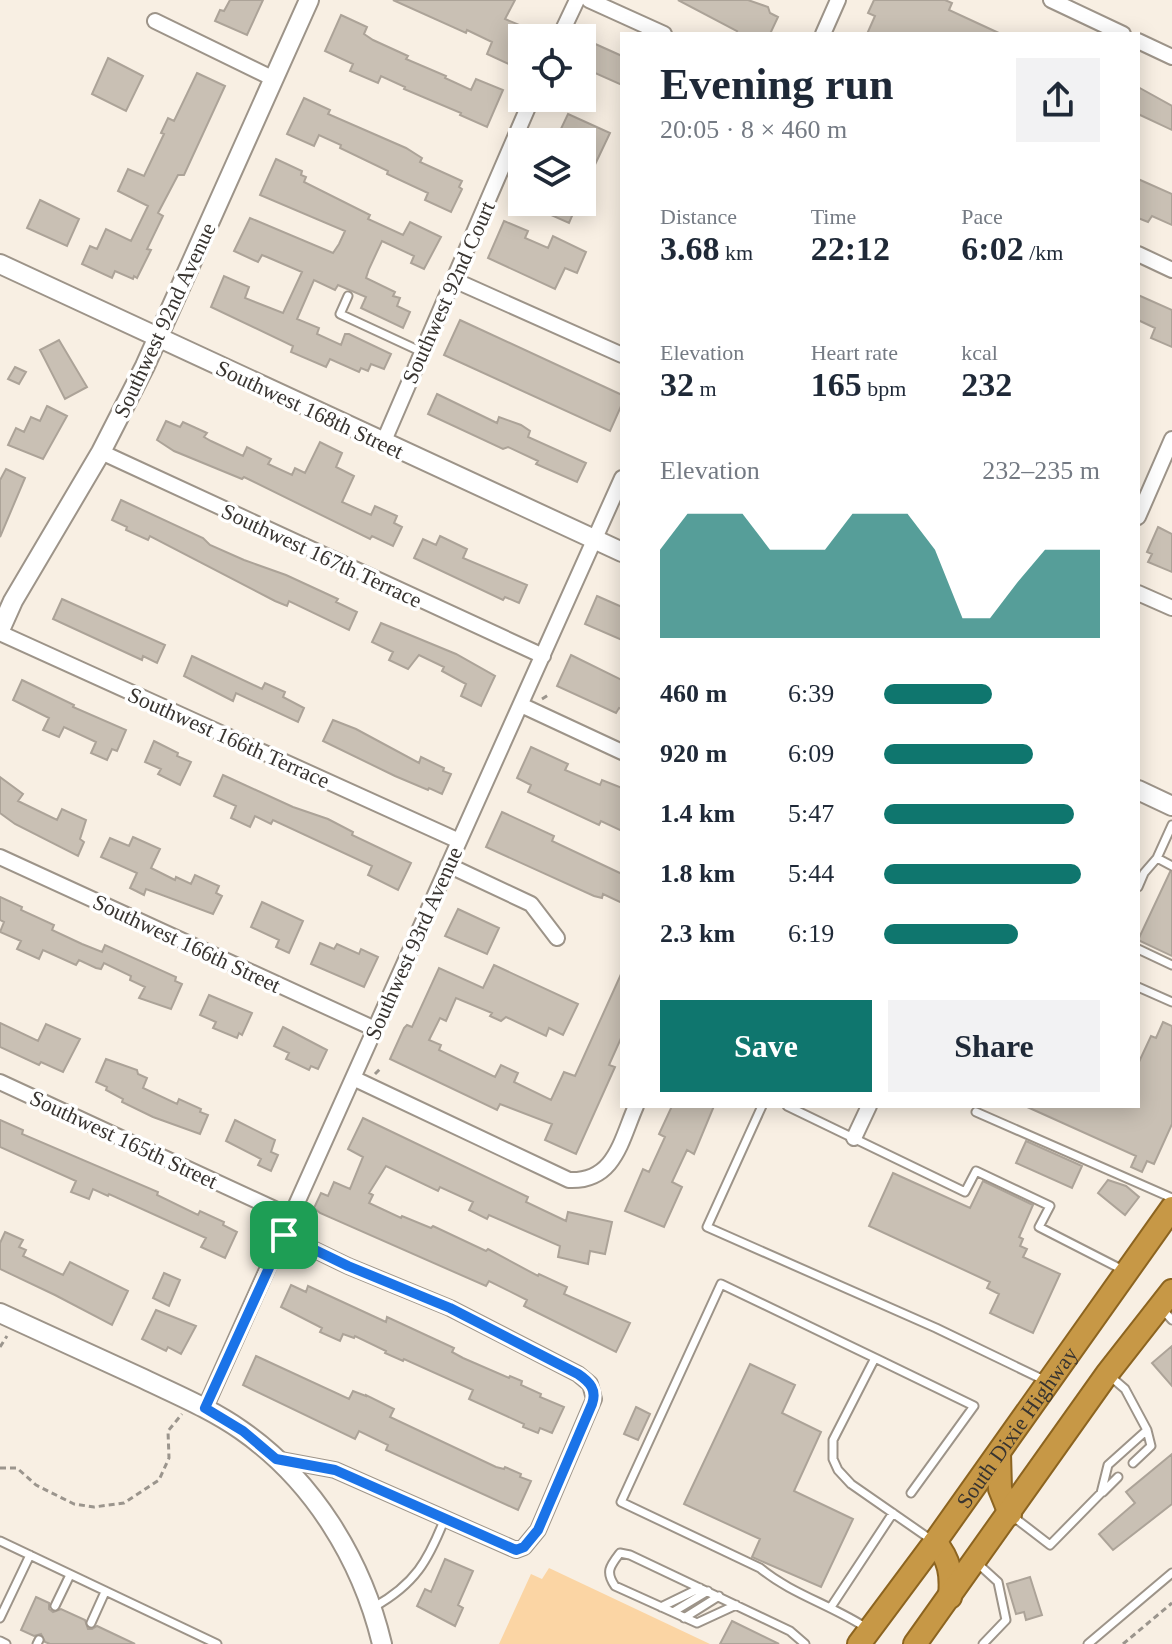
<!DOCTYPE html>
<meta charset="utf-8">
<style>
:root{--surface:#fff;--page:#f2f2f3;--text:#1f2937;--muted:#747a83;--accent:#0f766e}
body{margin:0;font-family:Georgia,serif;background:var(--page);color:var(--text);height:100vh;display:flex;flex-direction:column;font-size:30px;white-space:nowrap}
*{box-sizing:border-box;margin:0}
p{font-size:26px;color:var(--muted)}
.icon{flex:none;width:44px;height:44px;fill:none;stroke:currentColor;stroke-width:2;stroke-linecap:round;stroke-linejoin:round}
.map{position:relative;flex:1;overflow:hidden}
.drawer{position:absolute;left:620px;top:32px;width:520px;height:1076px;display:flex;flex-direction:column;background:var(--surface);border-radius:0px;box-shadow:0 4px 20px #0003}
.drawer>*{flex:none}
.buttons{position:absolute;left:508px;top:24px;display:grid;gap:16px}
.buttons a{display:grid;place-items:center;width:88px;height:88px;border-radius:0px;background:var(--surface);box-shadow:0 4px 20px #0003;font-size:40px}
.pin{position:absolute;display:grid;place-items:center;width:68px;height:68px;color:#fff;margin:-34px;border-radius:16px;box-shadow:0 4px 12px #0006}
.round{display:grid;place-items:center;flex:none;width:84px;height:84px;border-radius:0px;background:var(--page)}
.headline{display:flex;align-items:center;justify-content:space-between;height:136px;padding:0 40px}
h1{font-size:44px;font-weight:800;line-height:60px}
.metrics{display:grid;grid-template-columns:repeat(3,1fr);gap:12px;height:136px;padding:8px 40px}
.metrics div{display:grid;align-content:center}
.metrics b{font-size:34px;font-weight:800}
.metrics small{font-size:22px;font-weight:400}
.metrics p{font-size:22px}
.chart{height:224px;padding:16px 40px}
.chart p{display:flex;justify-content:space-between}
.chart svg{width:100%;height:144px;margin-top:8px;fill:var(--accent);opacity:.7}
.button{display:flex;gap:16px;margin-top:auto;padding:16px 40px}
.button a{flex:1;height:92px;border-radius:0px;background:var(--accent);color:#fff;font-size:32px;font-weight:800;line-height:92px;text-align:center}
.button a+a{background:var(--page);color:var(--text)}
ul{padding:0 40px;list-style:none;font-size:26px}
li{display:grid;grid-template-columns:128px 96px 1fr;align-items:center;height:60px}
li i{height:20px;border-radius:10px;background:var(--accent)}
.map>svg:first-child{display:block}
.green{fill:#fbd5a4}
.building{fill:#c9c0b4;stroke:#aca398;stroke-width:2}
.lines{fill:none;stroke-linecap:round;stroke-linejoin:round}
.service-casing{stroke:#9d9489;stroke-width:11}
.minor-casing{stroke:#9d9489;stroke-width:18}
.tertiary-casing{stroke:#9d9489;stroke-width:22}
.trunk-casing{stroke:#8c6420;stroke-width:26}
.path{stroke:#9b958d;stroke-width:3;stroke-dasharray:6 4;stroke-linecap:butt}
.service{stroke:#fff;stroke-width:7}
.minor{stroke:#fff;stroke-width:14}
.tertiary{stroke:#fff;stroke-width:18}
.trunk{stroke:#c79846;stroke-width:22}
.route-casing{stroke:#fff;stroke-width:16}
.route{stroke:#1a73e8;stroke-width:10}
.labels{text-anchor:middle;stroke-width:7;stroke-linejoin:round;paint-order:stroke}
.street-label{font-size:22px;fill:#383430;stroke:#fff}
</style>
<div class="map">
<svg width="1172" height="1644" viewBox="0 0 1172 1644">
<rect width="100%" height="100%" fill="#f8efe3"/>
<path class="green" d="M549,1568L710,1644H499L531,1574L542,1579Z"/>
<path class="building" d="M230,0H263L247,35L215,21L220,10L224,11Z
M393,0H515L505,19L529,29L525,38H522V45L513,66L487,54L492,42L467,30L466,33Z
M678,0H748L768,7L770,13L778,17L770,34H735L737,31Z
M874,0H945L952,3L949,10L1001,34H867L875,16L868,13Z
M341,15L367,27L364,34L373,40L408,56L406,59L446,76L445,78L471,90L476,79L503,90L487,127L460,115L461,113L404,89L405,87L381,76L378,83L350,71L353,64L325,51Z
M582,38L622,56V85L593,72L582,98Z
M108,58L143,76L126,111L92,94Z
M197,73L225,86L184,175H178L158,213L163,216L147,249L151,250L137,278L134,276L133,279L115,271L112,278L82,264L90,246L97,249L106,229L131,241L148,206L118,191L128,169L144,176L164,134L161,133L168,118L174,121Z
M1138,87L1172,106V130L1138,114Z
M304,98L330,110L328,114L406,148L422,158L420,162L462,181L459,187L462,189L451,212L425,200L428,193L387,174L388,171L340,148L341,145L319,135L314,146L287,134Z
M568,114L610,133L582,192V142L559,133Z
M276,159L302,171L301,175L306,177L304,182L370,215L368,219L403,235L410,222L441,237L424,269L411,263L414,256L382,241L369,269L366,278L395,292L393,296L400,298L397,306L410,312L403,328L361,308L366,297L338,285L335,290L314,280L297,319L319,328L317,334L341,345L345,334H349L391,354L384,369L371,364L368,371L361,368L359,372L330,359L326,367L291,352L293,346L211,307L224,276L249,287L245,298L283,313L302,272L267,257L262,255L258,262L234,251L250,218L333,253L339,244L345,231L260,195Z
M1138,179L1172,194V225L1152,216L1148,222L1138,218Z
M40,200L79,219L67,246L27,228Z
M522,202H578L569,223Z
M504,221L528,231L525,238L548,248L553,236L586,252L577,273L565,268L555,289L488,258Z
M1138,295L1172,310V347L1151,338L1155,328L1138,320Z
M460,320L622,395V404L610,431L444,355Z
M59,340L87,387L65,399L40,350Z
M15,367L26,372L19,384L8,379Z
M437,394L497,423L499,417L521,425L530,431L528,437L586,463L577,482L536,464L538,461L508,447L503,449L428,414Z
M47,406L67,416L43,459L8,445L16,428L24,432L31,417L40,421Z
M166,421L180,427L183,422L207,433L204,437L211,441L243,456L247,447L271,459L268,464L292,475L295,468L305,473L320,442L342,453L336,467L354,476L342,502L371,515L375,506L397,516L394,523L402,527L393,546L372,536L370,539L244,477L242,479L174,451L157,440Z
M6,469L25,478L0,537V480Z
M121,500L203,538L210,545L244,560L286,575L338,599L336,602L357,612L349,630L289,601L287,606L275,601L150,536L148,540L126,530L127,527L112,520Z
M1158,527L1172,534V572L1148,562L1152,554L1147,552Z
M440,536L467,549L463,558L527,585L519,603L505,597L503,600L414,558L423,539L436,545Z
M597,596L622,607V640L585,624Z
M62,599L165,645L157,663L143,656L142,660L53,619Z
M381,623L456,654L495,676L481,706L461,696L466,684L442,671L444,667L419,655L408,669L389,660L393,652L372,642Z
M571,655L622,680V709L619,708L616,713L557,686Z
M192,656L262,689L265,683L285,692L283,697L304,708L298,722L236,693L233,701L184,676Z
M22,680L74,705L73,707L126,730L117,751L112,749L107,760L91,753L96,742L64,727L59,737L43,730L49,718L13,700Z
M333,720L356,729L419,763L421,757L444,768L443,771L451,774L442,794L429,788L428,790L395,776L323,741Z
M154,741L178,753L177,756L191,762L180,785L158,774L161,769L145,762Z
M531,747L568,764L565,770L600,785L602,780L622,788V831L601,821L599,825L528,792L531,785L517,778Z
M223,775L293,807L328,819L353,832L352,835L411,863L398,890L368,875L372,866L273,820L271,824L255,816L250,827L231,818L236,806L214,796Z
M0,777L23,794L18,801L57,820L62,809L86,820L80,839L84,842L78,856L15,824L0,813Z
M502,812L554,836L552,841L622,874V903L603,894L602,898L594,896L486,847Z
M133,837L160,849L151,868L175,880L176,877L191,884L195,875L219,886L216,893L222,896L213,914L146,889L144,895L130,888L137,873L101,857L110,838L129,846Z
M1170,872H1172V956L1138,940Z
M0,897L22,907L21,910L54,925L52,930L82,944L102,952L105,945L176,977L175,981L182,984L171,1009L139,998L145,987L130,980L131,976L104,963L101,969L96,968L79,960L76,965L43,950L39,959L17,949L21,941L0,932L4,922L0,920Z
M262,902L303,921L289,953L276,947L279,940L251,927Z
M458,909L499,928L487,954L445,936Z
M320,943L334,949L337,944L359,954L361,949L378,957L364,987L311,964Z
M494,965L578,1004L563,1035L549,1028L546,1036L506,1017L501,1021L490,1016L492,1013L456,998L446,1021L440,1018L429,1040L441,1045L439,1050L495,1077L501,1065L518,1073L514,1082L551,1100L564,1072L575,1076L622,972V1036L609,1065L615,1067L576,1154L545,1140L552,1124L500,1104L497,1110L390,1059L404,1028L407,1025L412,1027L439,968L483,988Z
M209,995L252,1013L242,1035L239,1033L237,1038L213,1028L216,1022L200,1015Z
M1163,1022L1172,1026V1124L1154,1164L1147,1161L1142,1172L1131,1167L1136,1156L1025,1106H1138V1064L1151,1036L1156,1038Z
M0,1023L38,1041L46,1024L80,1039L63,1072L41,1062L39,1065L0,1047Z
M283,1027L327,1050L318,1069L311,1066L309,1070L286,1059L289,1053L274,1046Z
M106,1059L137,1070L138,1074L147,1078L143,1088L177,1104L179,1099L201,1109L200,1112L208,1115L200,1134L153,1117L122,1102L123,1099L106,1090L107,1087L96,1082Z
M672,1106H714L694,1154L687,1150L672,1182L682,1187L664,1227L625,1211L643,1169L649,1172L665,1137L659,1134Z
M363,1118L528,1197L526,1202L566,1221L568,1212L612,1222L605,1254L590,1251L588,1264L558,1257L560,1246L489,1215L487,1219L469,1210L473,1202L440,1187L438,1191L386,1166L369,1193L373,1195L369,1203L401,1218L402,1216L431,1228L433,1226L486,1251L488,1249L538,1276L539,1274L567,1287L564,1294L630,1323L616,1352L524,1306L527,1300L489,1281L486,1286L320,1213L314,1208L321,1193L328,1196L334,1182L350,1189L363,1157L348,1149Z
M0,1120L23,1130L22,1134L158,1192L157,1195L198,1215L200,1211L224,1222L223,1225L237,1232L225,1258L201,1247L206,1238L109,1194L108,1196L93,1189L89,1199L71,1192L76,1181L0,1147Z
M235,1120L275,1140L271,1152L278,1155L271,1171L258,1165L261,1159L226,1141Z
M1026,1141L1082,1166L1072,1188L1016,1163Z
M893,1173L970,1208L983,1181L1033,1205L1019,1237L1023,1239L1020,1246L1027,1249L1023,1257L1060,1274L1033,1333L990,1313L999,1294L987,1288L990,1282L869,1226Z
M1108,1180L1126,1186L1139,1197L1125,1215L1098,1193Z
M5,1232L23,1240L19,1247L26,1250L23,1256L63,1275L70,1262L128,1291L112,1325L55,1295L0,1269V1243Z
M164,1273L180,1280L169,1306L153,1298Z
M291,1285L306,1292L308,1286L386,1322L387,1317L454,1348L452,1352L463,1358L509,1378L510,1376L522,1381L521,1385L541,1394L540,1397L564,1407L552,1433L540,1428L538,1433L523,1427L524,1424L469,1399L473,1390L404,1359L403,1361L385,1353L386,1351L355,1336L354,1338L343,1334L340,1341L320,1332L322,1328L281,1307Z
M156,1310L196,1326L181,1354L168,1347L166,1351L142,1339Z
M1172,1346V1386L1152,1363Z
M256,1356L349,1399L353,1391L366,1396V1395L394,1409L390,1417L496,1467L504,1469L505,1467L521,1474L520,1477L531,1481L518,1510L386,1450L388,1445L359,1431L355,1439L243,1385Z
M750,1364L795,1385L782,1413L821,1432L794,1491L853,1519L821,1587L752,1557L760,1539L684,1504Z
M636,1407L650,1414L638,1440L624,1434Z
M1172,1454V1504L1113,1550L1099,1534L1135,1503L1126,1492Z
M445,1559L473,1571L458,1605L463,1608L455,1626L417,1606L425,1589L431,1592Z
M1030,1577L1042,1615L1026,1620L1024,1612L1016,1614L1007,1584Z
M36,1597L49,1603V1609L53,1612L61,1609L85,1620L88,1629H92L97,1626L135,1644H50L45,1642L41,1634L34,1636L21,1630Z
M732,1621L779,1644H720Z"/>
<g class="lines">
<defs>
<path id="service" d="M348,296L340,314L422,352
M1172,825L1157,858L1172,866
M1138,887L1144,873L1157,858
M1138,949L1172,965
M1138,987L1172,1002
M762,1106L707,1227L936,1328L1046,1381
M787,1106L965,1192L976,1171L1050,1206L1039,1227L1125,1271
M976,1112L1172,1198
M1161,1308L1172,1320
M875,1358L974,1406L911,1493
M1133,1463L1151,1446L1147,1430
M1103,1492L1118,1477
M1011,1515L1050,1545L1101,1493L1108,1465L1147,1430L1125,1389L1111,1377
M0,1541L217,1644
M976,1562L998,1582L1006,1620L983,1644
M736,1605L697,1623L615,1586C605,1572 610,1566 620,1553L630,1555L790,1631L805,1644
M55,1606L70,1575
M374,1607C415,1584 428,1561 445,1518
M661,1607L700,1588
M831,1607L893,1513
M673,1612L708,1591
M0,1618L30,1555
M684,1618L719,1596
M91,1623L105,1592
M868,1629C834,1606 791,1594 760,1568L621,1502L721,1284L875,1358L833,1440V1459L838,1470L851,1484L933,1541
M0,1641L6,1644
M37,1644L39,1640
M1088,1644L1172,1573"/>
<path id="minor" d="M589,0L664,34
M1051,0L1123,34
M155,21L274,79
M823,34L838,0
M559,38L577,0
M1138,41L1172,57
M1138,254L1172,270
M454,280L622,355
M383,443L532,98
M101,452L543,656
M1138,517L1172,439
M1138,593L1172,608
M0,633L459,841
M521,705L622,752
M0,857L375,1029
M448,865L531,904L557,938
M353,1078L569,1180C615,1182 621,1140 636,1106
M0,1082L292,1217
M854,1138L869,1106
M205,1408L622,478
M276,1459L335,1470L516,1550L524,1547L538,1530L594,1399L590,1384L578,1374L450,1308L348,1266L284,1235"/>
<path id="tertiary" d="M0,264L622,552
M0,630L13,601L101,452L145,366L309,0
M1138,790L1172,806
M0,1313C48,1335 96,1357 144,1379C177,1395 211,1409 241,1430C313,1480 362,1560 382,1644"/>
<g id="trunk">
<path d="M999,1453L1000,1489L1010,1514"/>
<path d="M935,1542C950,1560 952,1575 950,1597"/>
<path id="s1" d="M859,1644L935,1542L1172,1208"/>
<path d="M915,1644L1107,1374L1172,1291"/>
</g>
</defs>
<use href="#service" class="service-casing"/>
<use href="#minor" class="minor-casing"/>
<use href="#tertiary" class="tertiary-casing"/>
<use href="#trunk" class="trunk-casing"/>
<path class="path" d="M542,699L550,694
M375,1074L381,1068
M305,1230L312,1223
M290,1259L292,1268
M0,1347L7,1336
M0,1468H17L36,1485L74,1504L94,1507L124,1503L159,1480L169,1458L168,1431L182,1414
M1123,1644L1172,1603"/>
<use href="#service" class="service"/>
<use href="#minor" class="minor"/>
<use href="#tertiary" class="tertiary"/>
<use href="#trunk" class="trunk"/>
</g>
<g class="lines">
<defs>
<path id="route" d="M284,1235L348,1266L450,1308L578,1374C590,1382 597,1390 592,1404L538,1530L524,1547L516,1550L335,1470L276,1459L243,1431L205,1408Z"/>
</defs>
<use href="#route" class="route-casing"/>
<use href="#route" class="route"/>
</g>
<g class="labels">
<g class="street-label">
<text transform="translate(448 292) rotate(-66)" y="8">Southwest 92nd Court</text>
<text transform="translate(164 320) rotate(-65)" y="8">Southwest 92nd Avenue</text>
<text transform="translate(310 409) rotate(25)" y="8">Southwest 168th Street</text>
<text transform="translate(322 555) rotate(25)" y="8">Southwest 167th Terrace</text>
<text transform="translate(229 737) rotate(24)" y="8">Southwest 166th Terrace</text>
<text transform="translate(187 943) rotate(25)" y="8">Southwest 166th Street</text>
<text transform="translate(413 943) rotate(-66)" y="8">Southwest 93rd Avenue</text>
<text transform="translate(124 1139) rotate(25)" y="8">Southwest 165th Street</text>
<text dy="8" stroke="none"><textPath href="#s1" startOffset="268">South Dixie Highway</textPath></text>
</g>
</g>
</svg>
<div class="buttons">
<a><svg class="icon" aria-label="locate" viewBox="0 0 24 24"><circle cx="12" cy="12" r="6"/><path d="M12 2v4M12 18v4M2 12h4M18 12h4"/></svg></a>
<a><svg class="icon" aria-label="layers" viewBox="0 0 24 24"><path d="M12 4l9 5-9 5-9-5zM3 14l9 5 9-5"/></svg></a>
</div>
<div class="pin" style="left:284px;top:1235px;background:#1e9e55"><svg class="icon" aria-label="arrive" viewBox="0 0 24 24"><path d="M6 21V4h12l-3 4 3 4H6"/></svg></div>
<section class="drawer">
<div class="headline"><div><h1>Evening run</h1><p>20:05 · 8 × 460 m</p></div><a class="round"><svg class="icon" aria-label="share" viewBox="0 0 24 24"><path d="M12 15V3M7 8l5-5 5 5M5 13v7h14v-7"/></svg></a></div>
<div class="metrics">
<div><p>Distance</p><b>3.68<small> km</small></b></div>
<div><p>Time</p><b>22:12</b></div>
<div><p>Pace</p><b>6:02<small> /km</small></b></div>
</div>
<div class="metrics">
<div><p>Elevation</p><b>32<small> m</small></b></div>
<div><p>Heart rate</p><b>165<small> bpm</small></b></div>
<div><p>kcal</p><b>232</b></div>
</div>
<div class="chart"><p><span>Elevation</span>232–235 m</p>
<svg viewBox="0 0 160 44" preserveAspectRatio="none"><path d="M0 44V17L10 6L20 6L30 6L40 17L50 17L60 17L70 6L80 6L90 6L100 17L110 38L120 38L130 27L140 17L150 17L160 17V44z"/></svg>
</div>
<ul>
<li><b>460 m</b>6:39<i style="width:50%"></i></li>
<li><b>920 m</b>6:09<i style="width:69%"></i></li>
<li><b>1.4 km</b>5:47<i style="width:88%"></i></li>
<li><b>1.8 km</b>5:44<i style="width:91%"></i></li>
<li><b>2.3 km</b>6:19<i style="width:62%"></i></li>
</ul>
<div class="button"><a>Save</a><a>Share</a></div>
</section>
</div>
